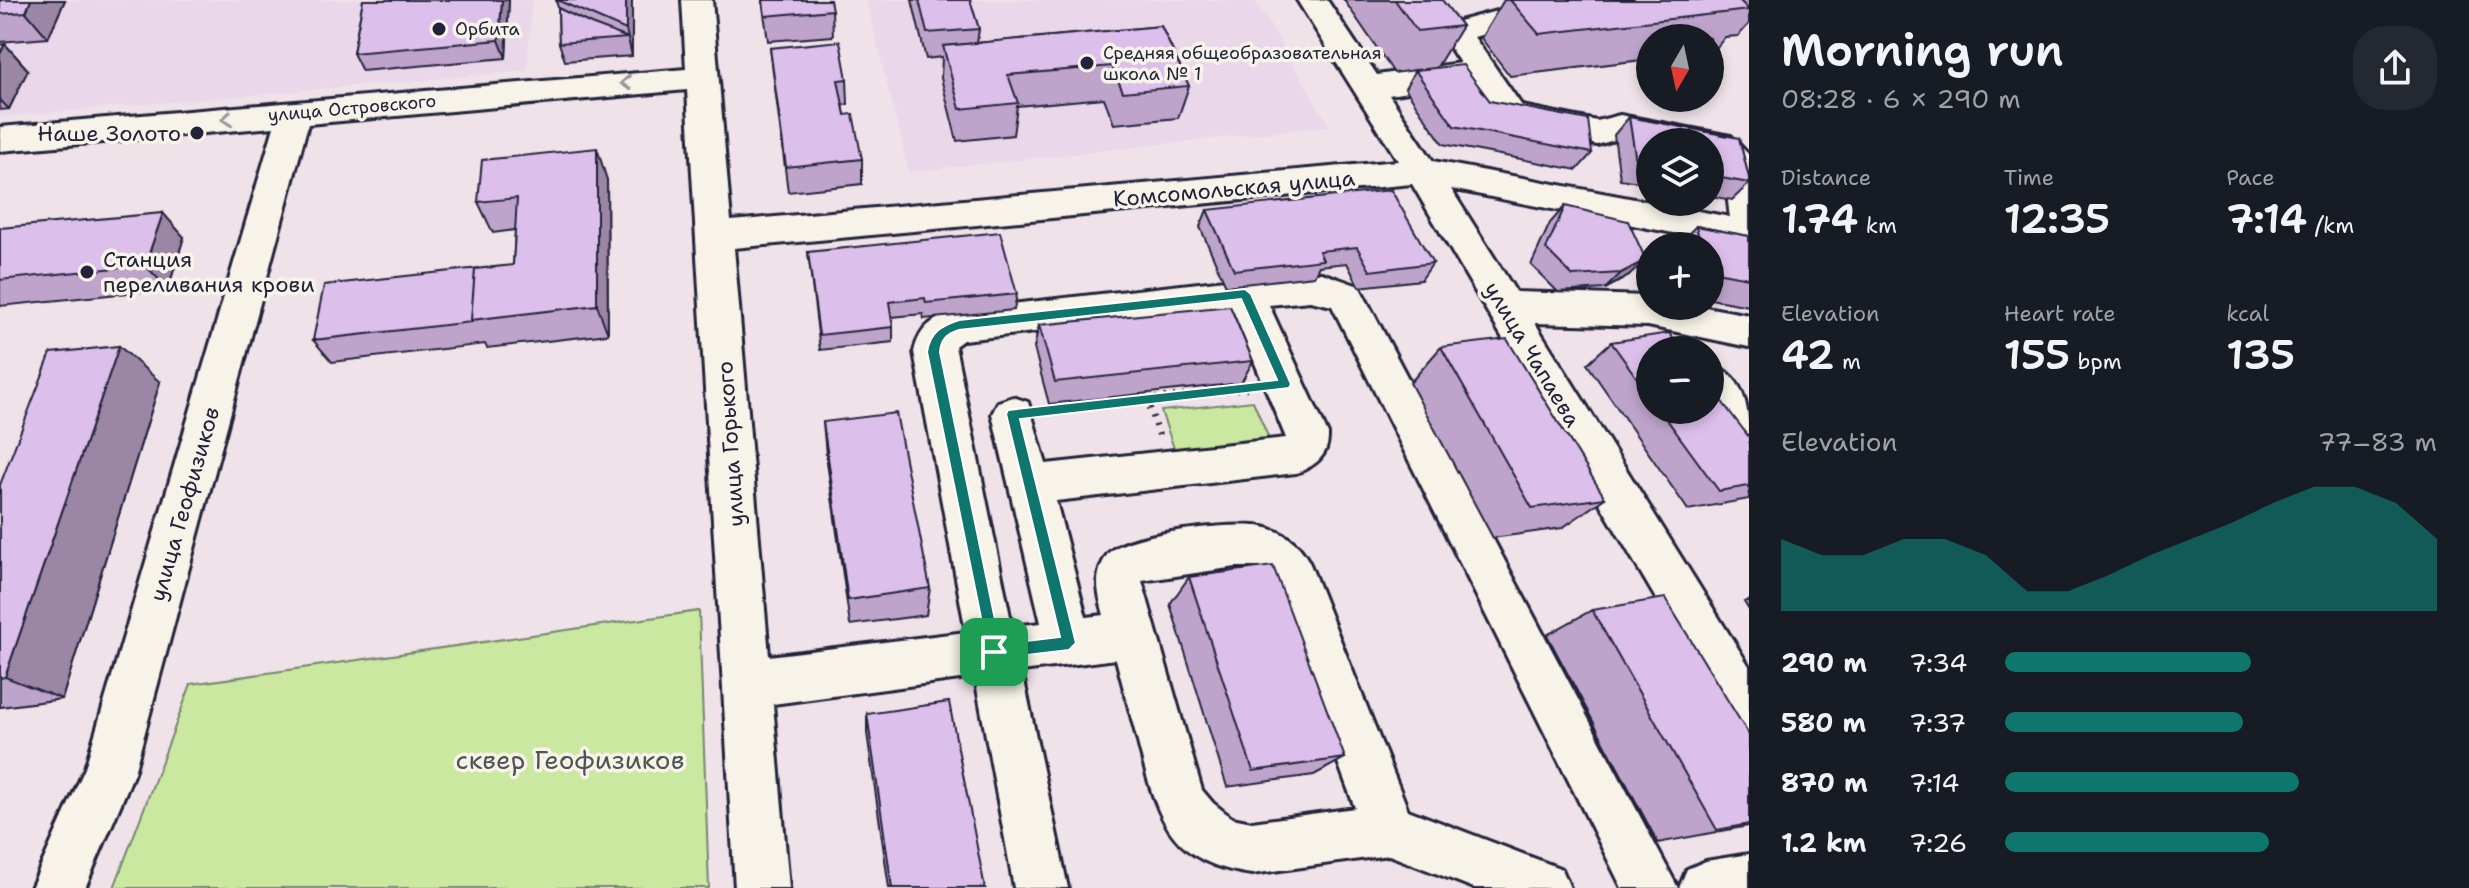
<!DOCTYPE html>
<meta charset="utf-8">
<style>
:root{--surface:#171b24;--page:#242831;--text:#f1f3f6;--muted:#9ea1a6;--accent:#0f766e}
body{margin:0;font-family:"Shantell Sans",sans-serif;background:var(--page);color:var(--text);height:100vh;display:flex;flex-direction:column;font-size:30px;white-space:nowrap}
*{box-sizing:border-box;margin:0}
p{font-size:26px;color:var(--muted)}
.icon{flex:none;width:44px;height:44px;fill:none;stroke:currentColor;stroke-width:2;stroke-linecap:round;stroke-linejoin:round}
.map{position:relative;flex:1;overflow:hidden}
.sheet{display:flex;flex-direction:column;background:var(--surface);width:720px}
.sheet>*{flex:none}
.needle{width:52px;rotate:189deg}
.buttons{position:absolute;left:1636px;top:24px;display:grid;gap:16px}
.buttons a{display:grid;place-items:center;width:88px;height:88px;border-radius:50%;background:var(--surface);box-shadow:0 4px 12px #0003;font-size:40px}
.pin{position:absolute;display:grid;place-items:center;width:68px;height:68px;color:#fff;margin:-34px;border-radius:16px;box-shadow:0 4px 12px #0006}
.round{display:grid;place-items:center;flex:none;width:84px;height:84px;border-radius:32px;background:var(--page)}
.head{display:flex;align-items:center;justify-content:space-between;height:136px;padding:0 32px}
h1{font-size:44px;font-weight:600;line-height:60px}
.stats{display:grid;grid-template-columns:repeat(3,1fr);gap:12px;height:136px;padding:8px 32px}
.stats div{display:grid;align-content:center}
.stats b{font-size:40px;font-weight:600}
.stats small{font-size:22px;font-weight:400}
.stats p{font-size:22px}
.chart{height:224px;padding:16px 32px}
.chart p{display:flex;justify-content:space-between}
.chart svg{width:100%;height:144px;margin-top:8px;fill:var(--accent);opacity:.7}
ul{padding:0 32px;list-style:none;font-size:26px}
li{display:grid;grid-template-columns:128px 96px 1fr;align-items:center;height:60px}
li i{height:20px;border-radius:10px;background:var(--accent)}
main{display:flex;flex:1;min-height:0}
.map>svg:first-child{display:block}
.built{fill:#ead8ea}
.green{fill:#cae8a0;stroke:#76856e;stroke-width:2}
.lines{fill:none;stroke-linecap:round;stroke-linejoin:round}
.minor-casing{stroke:#22223b;stroke-width:6}
.path{stroke:#22223b;stroke-width:6;stroke-dasharray:2 7;stroke-linecap:butt}
.minor{fill:#f7f3e8;fill-rule:evenodd}
.wall{fill:#bea4cb;stroke:#22223b;stroke-width:2}
.shaded-wall{fill:#9b86a5;stroke:#22223b;stroke-width:2}
.building{fill:#ddbfec;stroke:#22223b;stroke-width:2}
.oneway{stroke:#97959a}
.route{fill:#0f766e;stroke:#fff;stroke-width:2;fill-rule:evenodd}
.poi-dot{fill:#22223b;stroke:#f7f3e8;stroke-width:3}
.labels{text-anchor:middle;stroke-width:7;stroke-linejoin:round;paint-order:stroke}
.far-poi-label{font-size:18px;fill:#22223b;stroke:#f7f3e8;text-anchor:start}
.far-street-label{font-size:18px;fill:#22223b;stroke:#f7f3e8}
.poi-label{font-size:22px;fill:#22223b;stroke:#f7f3e8;text-anchor:end}
.street-label{font-size:22px;fill:#22223b;stroke:#f7f3e8}
.near-park-label{font-size:26px;fill:#4c5454;stroke:#f7f3e8}
</style>
<main>
<div class="map">
<svg width="1749" height="888" viewBox="0 0 1749 888">
<rect width="100%" height="100%" fill="#efe3e9"/>
<filter id="ink" filterUnits="userSpaceOnUse"><feTurbulence type="fractalNoise" baseFrequency=".0125" numOctaves="2"/><feDisplacementMap in="SourceGraphic" scale="16" xChannelSelector="R" yChannelSelector="G"/><feConvolveMatrix kernelMatrix="1 2 1 2 8 2 1 2 1" color-interpolation-filters="sRGB"/></filter>
<g filter="url(#ink)">
<path class="built" d="M0,0H532L527,71L0,117Z
M866,0H1255L1330,126L909,172Z"/>
<path class="green" d="M1253,401L1272,446L1177,457L1161,411Z
M699,611L709,888H114L191,684Z"/>
<g class="lines">
<defs>
<path id="minor" d="M682,0H712L731,221L1398,161L1297,0H1327L1377,75L1460,63L1440,32L1444,25L1512,7L1631,0L1636,7L1632,14L1621,16L1513,26L1474,37L1522,106L1597,121L1620,115L1731,136L1749,155V248L1451,189L1516,292L1648,296L1650,306H1700L1749,315V347L1648,326L1535,323L1749,666V736L1732,728L1412,184L734,248L769,656L966,632L914,352C920,325 935,318 959,310L1297,272L1322,273L1359,286L1678,888H1622L1332,306L1310,301L1269,305L1328,434C1329,456 1315,466 1296,473L1056,501L1086,617L1104,615C1098,593 1093,576 1107,555C1121,533 1237,521 1263,527C1286,532 1300,544 1310,564L1408,810L1562,869L1570,888H1474L1389,855L1252,874C1173,863 1159,823 1141,754C1133,722 1124,691 1116,659L1022,671L1068,888H1014L975,677L773,704L789,888H735L687,90L308,124L134,773L85,888H31L85,768L274,127L0,151V127L686,69ZM1472,82L1499,123L1511,126L1597,145L1621,138L1650,143L1710,142V154C1727,167 1727,197 1730,217L1433,161L1389,95ZM1233,310L1286,438L1046,464L1028,402L1013,397L998,402L992,414L1041,623L1012,626L955,346L963,340ZM1236,567H1258L1269,577L1355,808L1252,822L1232,818L1213,803L1202,790L1142,581Z
M1710,363C1749,378 1749,413 1749,450L1734,445L1709,410Z
M1749,854V888H1679L1687,869L1706,861Z"/>
</defs>
<use href="#minor" class="minor-casing"/>
<path class="path" d="M1147,399L1160,438
M1048,410L1248,388"/>
<use href="#minor" class="minor"/>
</g>
<path class="wall" d="M0,0H65L48,38L0,42Z
M363,0H509L506,58L362,71L353,53Z
M556,0H632V56L565,61L559,43L558,8Z
M762,0L832,10L833,36L768,41Z
M912,0H970L979,29L977,43L1161,26L1189,86L1178,118L1114,124L1104,98L1017,106L1013,135L957,141L941,78L942,57L926,59Z
M1344,0H1442L1462,26L1437,67L1490,101L1592,153L1577,170L1443,144L1405,88L1415,70L1394,73Z
M1504,0H1749V24L1738,36L1725,37L1713,52H1710V38H1650V59L1510,76L1481,38Z
M5,44L28,70L9,109L0,110V45Z
M770,48L847,79L848,104L843,105L845,115L862,159V184L788,192Z
M1629,117L1739,138L1749,178V184L1732,200L1710,196V142H1650V184L1620,179L1614,135Z
M607,180L608,334L487,348L485,344L332,362L313,340L513,265L515,230L493,233L478,202Z
M1565,206L1629,276L1605,289L1558,292L1531,265L1550,223Z
M1207,210L1433,263L1421,280L1359,287L1347,263L1319,266L1314,276L1226,286L1200,227Z
M1696,226L1749,236V306L1710,299V246H1676Z
M0,228L184,237L168,289L0,306Z
M808,252L1017,294L1014,310L924,319L923,314L892,317L893,327V342L820,350Z
M1039,325L1253,361L1241,383L1049,404L1034,348Z
M1611,342L1650,350V410H1710L1749,437V499L1688,510L1587,364Z
M1441,347L1605,498L1562,528L1493,538L1410,383Z
M160,382L62,699L0,707V485Z
M823,422L930,588L926,615L850,625L826,455Z
M1189,577L1345,758L1314,775L1227,787L1170,604Z
M1749,600V610L1744,602Z
M1592,610L1749,735V826L1658,843L1547,635Z
M867,714L985,888H889L867,733Z"/>
<path class="shaded-wall" d="M31,0H65L48,38L26,12Z
M502,0H509L506,58L499,40Z
M626,0H632V56L626,30Z
M5,44L28,70L9,109L0,100V54Z
M597,148L607,180L608,334L597,305Z
M163,213L184,237L168,289L145,265Z
M1646,260L1629,276L1605,289L1621,273Z
M119,346L160,382L62,699L5,677Z"/>
<path class="building" d="M0,0H31L26,12L0,14Z
M363,0H502L499,40L353,53Z
M557,0H626V30Z
M763,0H830L832,10L765,16Z
M919,0H970L979,29L927,33Z
M1395,0H1442L1462,26L1417,31Z
M1510,0H1739L1749,10L1539,34Z
M558,8L591,24L628,38L559,43Z
M1161,26L1189,86L1123,92L1112,66L1008,75L1018,103L960,109L943,46Z
M840,41L847,79L838,80L845,115L853,114L862,159L786,167L770,48Z
M5,44L0,54V45Z
M1463,65L1490,101L1588,120L1592,153L1454,126L1415,70Z
M1629,117L1739,138L1749,178V183L1710,176V142H1650V164L1636,161Z
M597,148V305L471,320L475,269L513,265L517,198L478,202L482,160Z
M1391,190L1433,263L1370,271L1357,247L1319,251L1323,260L1234,270L1207,210Z
M1565,206L1628,221L1646,260L1621,273L1573,276L1546,249Z
M163,213L145,265L0,280V228Z
M1696,226L1749,236V278L1710,271V246H1701Z
M1000,232L1017,294L926,303L925,298L889,302L893,327L819,335L808,252Z
M479,268L475,269L471,320L472,322L313,340L324,285Z
M1230,306L1253,361L1055,382L1039,325Z
M1669,333L1682,350H1650V396L1611,342Z
M1507,339L1605,498L1532,508L1441,347Z
M119,346L5,677L0,678V485L51,353Z
M1710,386L1749,437V486L1719,491L1660,410H1710Z
M896,413L930,588L848,600L823,422Z
M1273,566L1345,758L1253,771L1189,577Z
M1665,598L1749,735V824L1717,830L1592,610Z
M949,702L985,888H892L867,714Z"/>
<defs><path id="oneway-chevron" d="M-2-3.5L2.5 0L-2 3.5" fill="none" stroke-width="1.6" stroke-linecap="round" stroke-linejoin="round" transform="scale(2)"/></defs>
<g class="oneway">
<use href="#oneway-chevron" transform="translate(626 83) rotate(175)"/>
<use href="#oneway-chevron" transform="translate(227 119) rotate(175)"/>
</g>
</g>
<path class="route" d="M1245,289L1251,294L1291,384L1289,388L1020,419L1076,643L1069,650L994,659L989,657L927,352C930,332 941,326 959,320ZM1241,299L1277,380L1008,410L1006,414L1060,637L1000,644L940,352C941,339 947,334 959,330Z"/>
<g class="poi-dot">
<circle cx="439" cy="29" r="8"/>
<circle cx="1087" cy="63" r="8"/>
<circle cx="197" cy="133" r="8"/>
<circle cx="87" cy="272" r="8"/>
</g>
<g class="labels">
<g class="far-poi-label">
<text x="455" y="35">Орбита</text>
<text x="1103" y="59">Средняя общеобразовательная<tspan x="1103" dy="21">школа № 1</tspan></text>
</g>
<g class="far-street-label">
<text transform="translate(352 108) rotate(-5)" y="6">улица Островского</text>
</g>
<g class="poi-label">
<text x="181" y="141">Наше Золото</text>
<text x="103" y="267" text-anchor="start">Станция<tspan x="103" dy="25">переливания крови</tspan></text>
</g>
<g class="street-label">
<text transform="translate(1234 188) rotate(-5)" y="8">Комсомольская улица</text>
<text transform="translate(1533 354) rotate(59)" y="8">улица Чапаева</text>
<text transform="translate(730 444) rotate(-94)" y="8">улица Горького</text>
<text transform="translate(184 504) rotate(-74)" y="8">улица Геофизиков</text>
</g>
<g class="near-park-label">
<text x="570" y="769">cквер Геофизиков</text>
</g>
</g>
</svg>
<div class="buttons">
<a><svg class="needle" viewBox="-14 -14 28 28"><path d="M0-13l5 13h-10z" fill="#e53935"/><path d="M0 13l5-13h-10z" fill="#9ea1a6"/></svg></a>
<a><svg class="icon" aria-label="layers" viewBox="0 0 24 24"><path d="M12 4l9 5-9 5-9-5zM3 14l9 5 9-5"/></svg></a>
<a>+</a>
<a>−</a>
</div>
<div class="pin" style="left:994px;top:652px;background:#1e9e55"><svg class="icon" aria-label="arrive" viewBox="0 0 24 24"><path d="M6 21V4h12l-3 4 3 4H6"/></svg></div>
</div>
<section class="sheet">
<div class="head"><div><h1>Morning run</h1><p>08:28 · 6 × 290 m</p></div><a class="round"><svg class="icon" aria-label="share" viewBox="0 0 24 24"><path d="M12 15V3M7 8l5-5 5 5M5 13v7h14v-7"/></svg></a></div>
<div class="stats">
<div><p>Distance</p><b>1.74<small> km</small></b></div>
<div><p>Time</p><b>12:35</b></div>
<div><p>Pace</p><b>7:14<small> /km</small></b></div>
</div>
<div class="stats">
<div><p>Elevation</p><b>42<small> m</small></b></div>
<div><p>Heart rate</p><b>155<small> bpm</small></b></div>
<div><p>kcal</p><b>135</b></div>
</div>
<div class="chart"><p><span>Elevation</span>77–83 m</p>
<svg viewBox="0 0 160 44" preserveAspectRatio="none"><path d="M0 44V22L10 27L20 27L30 22L40 22L50 27L60 38L70 38L80 33L90 27L100 22L110 17L120 11L130 6L140 6L150 11L160 22V44z"/></svg>
</div>
<ul>
<li><b>290 m</b>7:34<i style="width:57%"></i></li>
<li><b>580 m</b>7:37<i style="width:55%"></i></li>
<li><b>870 m</b>7:14<i style="width:68%"></i></li>
<li><b>1.2 km</b>7:26<i style="width:61%"></i></li>
</ul>
</section>
</main>
